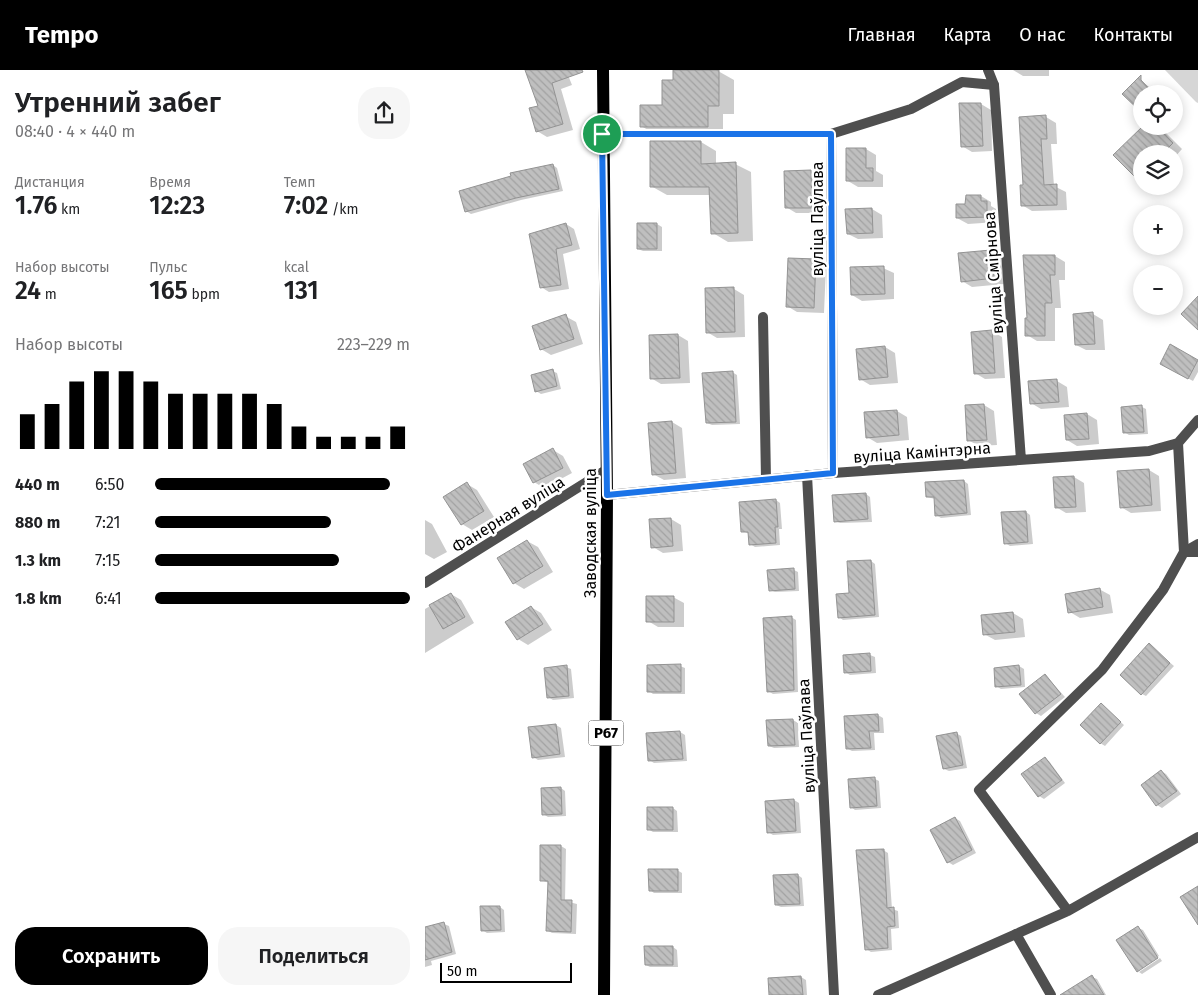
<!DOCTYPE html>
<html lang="ru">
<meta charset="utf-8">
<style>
:root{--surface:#fff;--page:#f6f6f6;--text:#202124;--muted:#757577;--accent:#000}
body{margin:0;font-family:"Fira Sans",sans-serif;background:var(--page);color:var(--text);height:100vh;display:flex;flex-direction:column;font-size:19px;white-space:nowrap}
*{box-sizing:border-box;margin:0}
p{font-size:16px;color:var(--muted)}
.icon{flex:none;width:28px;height:28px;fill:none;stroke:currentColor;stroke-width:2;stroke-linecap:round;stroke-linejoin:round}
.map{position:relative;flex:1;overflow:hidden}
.drawer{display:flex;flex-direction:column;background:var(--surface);width:425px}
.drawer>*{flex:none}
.controls{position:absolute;left:708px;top:15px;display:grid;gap:10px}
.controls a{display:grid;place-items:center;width:50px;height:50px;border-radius:50%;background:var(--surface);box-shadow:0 2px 12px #0003;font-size:25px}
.scale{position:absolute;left:15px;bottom:12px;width:132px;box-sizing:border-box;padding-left:5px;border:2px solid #000;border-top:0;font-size:14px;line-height:18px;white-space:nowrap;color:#000;-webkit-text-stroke:4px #fff;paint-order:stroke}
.pin{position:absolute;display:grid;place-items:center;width:42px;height:42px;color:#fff;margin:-21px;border:2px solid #fff;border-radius:50%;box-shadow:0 1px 5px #0007}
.round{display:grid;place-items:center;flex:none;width:52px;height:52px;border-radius:20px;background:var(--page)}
.overview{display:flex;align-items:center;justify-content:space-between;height:85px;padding:0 15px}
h1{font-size:28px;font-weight:600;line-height:38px}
.figures{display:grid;grid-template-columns:repeat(3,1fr);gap:8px;height:85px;padding:5px 15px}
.figures div{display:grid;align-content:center}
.figures b{font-size:25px;font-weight:600}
.figures small{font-size:14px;font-weight:400}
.figures p{font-size:14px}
.chart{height:140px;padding:10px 15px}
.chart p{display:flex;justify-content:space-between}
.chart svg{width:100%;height:90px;margin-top:5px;stroke:var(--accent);stroke-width:6}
.button{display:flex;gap:10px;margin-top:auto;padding:10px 15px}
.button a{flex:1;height:58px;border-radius:20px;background:var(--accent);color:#fff;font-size:20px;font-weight:600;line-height:58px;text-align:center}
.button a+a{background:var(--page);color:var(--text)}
ul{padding:0 15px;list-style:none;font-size:16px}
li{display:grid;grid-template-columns:80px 60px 1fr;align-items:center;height:38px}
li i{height:12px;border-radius:6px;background:var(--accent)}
header{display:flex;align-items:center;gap:30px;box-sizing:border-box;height:70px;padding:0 25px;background:var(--accent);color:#fff}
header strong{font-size:24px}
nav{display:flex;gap:28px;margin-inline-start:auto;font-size:18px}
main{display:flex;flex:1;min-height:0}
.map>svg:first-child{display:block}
.pitch{fill:#d6d6d6}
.shadow{fill:#0003}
.building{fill:url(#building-back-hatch);stroke:#939393}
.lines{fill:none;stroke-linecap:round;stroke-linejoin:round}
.service{stroke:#4f4f4f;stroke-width:10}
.minor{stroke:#4f4f4f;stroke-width:10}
.primary{stroke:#000;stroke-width:12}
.route-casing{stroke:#fff;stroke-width:10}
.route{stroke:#1a73e8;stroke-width:6}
.labels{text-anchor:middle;stroke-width:5;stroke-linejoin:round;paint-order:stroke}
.shield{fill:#fff;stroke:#4c4c4c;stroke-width:1}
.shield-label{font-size:15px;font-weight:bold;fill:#000}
.street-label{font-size:16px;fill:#000;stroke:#fff}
</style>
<header>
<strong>Tempo</strong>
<nav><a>Главная</a><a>Карта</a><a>О нас</a><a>Контакты</a></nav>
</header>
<main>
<section class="drawer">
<div class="overview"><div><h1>Утренний забег</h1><p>08:40 · 4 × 440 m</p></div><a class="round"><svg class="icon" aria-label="share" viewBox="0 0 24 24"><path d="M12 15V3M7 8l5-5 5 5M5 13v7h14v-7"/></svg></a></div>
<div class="figures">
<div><p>Дистанция</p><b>1.76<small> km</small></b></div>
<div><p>Время</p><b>12:23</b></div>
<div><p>Темп</p><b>7:02<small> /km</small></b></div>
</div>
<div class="figures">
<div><p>Набор высоты</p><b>24<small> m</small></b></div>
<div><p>Пульс</p><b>165<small> bpm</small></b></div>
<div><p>kcal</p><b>131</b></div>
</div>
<div class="chart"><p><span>Набор высоты</span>223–229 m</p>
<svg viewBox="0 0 160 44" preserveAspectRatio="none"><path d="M5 44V27M15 44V22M25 44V11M35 44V6M45 44V6M55 44V11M65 44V17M75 44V17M85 44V17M95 44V17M105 44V22M115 44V33M125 44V38M135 44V38M145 44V38M155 44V33"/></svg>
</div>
<ul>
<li><b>440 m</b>6:50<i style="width:92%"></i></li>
<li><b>880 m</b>7:21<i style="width:69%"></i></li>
<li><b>1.3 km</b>7:15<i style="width:72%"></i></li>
<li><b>1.8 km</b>6:41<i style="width:100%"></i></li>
</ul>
<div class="button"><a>Сохранить</a><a>Поделиться</a></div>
</section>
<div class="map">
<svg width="773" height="925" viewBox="0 0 773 925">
<defs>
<pattern id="building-back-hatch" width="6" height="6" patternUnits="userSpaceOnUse" patternTransform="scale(1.25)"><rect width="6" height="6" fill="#bfbfbf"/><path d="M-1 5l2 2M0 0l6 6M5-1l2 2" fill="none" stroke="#a2a2a2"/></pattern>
</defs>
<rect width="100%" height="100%" fill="#fff"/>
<path class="pitch" d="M740,0H773V33L771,32Z"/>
<path class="shadow" d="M101,0H141L147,15L136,19L148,60L122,67L112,61L114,37Z
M588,0H624V6H598Z
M293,1L309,10V44H298V65H232L216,56L238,36L249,12Z
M714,9L733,24H716V40L700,23Z
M556,34L566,40L567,81L547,82L537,76Z
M621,47L631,53L632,74H626L629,116L641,122L642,140L607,141L597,135L599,116Z
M720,56L735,57L757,79L749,88V84H716V110L712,108Z
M276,72L291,81V94H310L326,102L328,171L303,172L288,163L286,125H242L226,116Z
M441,79L451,85V101L458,105V117H433L423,111Z
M128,95L132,98L138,121L96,130L46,144L41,141L87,107Z
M385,101L396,107V143H371L361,137Z
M542,126H556L566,132V136L571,139L572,152L543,154L532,148V135L541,134Z
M447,139L457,145L458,168L433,169L423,164Z
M141,154L149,159L155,179L138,184L144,219L124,222L116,217L105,165Z
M213,154H232L237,157V181H218L213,179Z
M566,181L576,187L579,214L547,217L537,211L534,184Z
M599,186H630L640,192V210H634L636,238H630V271H612L602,265L604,249Z
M390,190L401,196L399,243L372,242L362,236Z
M458,198L469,203V229L437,231L427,225Z
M309,219L319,225L320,267L292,268L282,262Z
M668,244L678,250L680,280H661L651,275L649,245Z
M140,246L151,252L158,274L126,285L116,279Z
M567,261L577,267L580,308L560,309L550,303Z
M253,265L263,271L265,313L236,314L226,308Z
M746,276L773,291V302L768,311L736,294Z
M460,277L470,283L473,313L445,315L435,309Z
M127,301L132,303L136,319L116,324L111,321Z
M307,302L312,305L315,354L287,355L282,353Z
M632,311L642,317L644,337L616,339L606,333Z
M559,335L569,341L572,375L554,376L543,370L541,336Z
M717,337L721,339L723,364L704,365L699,362Z
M472,341L482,347L484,370L452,373L442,367Z
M662,344L672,350L674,374L652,376L642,370Z
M247,352L257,358L261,408L239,410L228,404Z
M128,380L138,386L147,403L119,418L109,412L100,395Z
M724,400L734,406L736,441L706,443L696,437Z
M649,407L659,413L661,442L641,443L631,437Z
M539,411L543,414L546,445L516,448L511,445L510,429L502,427Z
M42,414L52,420L69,447L47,460L37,454Z
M441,424L445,427L447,452L415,453L410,451Z
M351,430L355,433L357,459H354L355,475L330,477L325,474L324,464L318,461Z
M601,442L605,445L608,474L585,476L580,473Z
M246,449L256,455L258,481L238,483L228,477Z
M0,450L7,454L22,482L9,489L0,484Z
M102,471L113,477L128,502L99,519L89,513L74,488Z
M446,491L450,494L454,547L418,550L414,547Z
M369,500L373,502L374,521L350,522L345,520Z
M674,519L685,525L688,543L655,548L645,542Z
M26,524L36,530L49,553L0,583V539Z
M248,527L259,533V557H233L223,551Z
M106,537L116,543L127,560L103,575L93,569Z
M588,543L598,549L600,567L570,570L559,564Z
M366,547L371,550L373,622L348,624L343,621Z
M724,575L749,596L721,626L717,624Z
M445,585L450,587L451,603L425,605L420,602Z
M255,596L260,598V624H228L224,621Z
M594,596L599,599L600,617L576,619L571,616Z
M141,597L146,599L149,628L128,630L123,627Z
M620,605L640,627L616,646L611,643Z
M676,635L699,655L680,676L675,673Z
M453,645L458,648L459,663H449L450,680L427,681L423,679Z
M368,650L373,653L374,677L349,678L344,676Z
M131,655L136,658L140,687L113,690L108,687Z
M255,662L260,665L262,691L229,693L224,690Z
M531,663L536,666L542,698L524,701L519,699Z
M620,689L624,691L640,713L619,729L614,726L598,705Z
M736,701L741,704L756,724L737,738L732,735Z
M450,709L454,711L456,738L430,740L426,737Z
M136,718L140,721L141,746L123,747L118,744Z
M369,730L374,733L376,763L348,765L343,762Z
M248,738L252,741L253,762H228L223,759Z
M530,748L535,751L551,783L528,795L523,792Z
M116,776H136L141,779L140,831L152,834L151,864L127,863L122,860L124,813L116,810Z
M458,780L463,783L467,839L473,841L474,858L466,859L467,880L446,882L441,879Z
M252,800L257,803V823H229L225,820Z
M373,805L377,808L379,836L356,837L351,835Z
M75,837L79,840L80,862L62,863L57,860Z
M19,854L24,856L31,884L6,891L7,895L0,897V860Z
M713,858L718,860L734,886L713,899Z
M248,877L252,880L253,897H225L221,895Z
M735,888L737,891L717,904L714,902Z
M376,907L381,910L382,925H345Z
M667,907L672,909L681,925H651Z"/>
<path class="building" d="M100,0H157L158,2L127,13L138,54L111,62L104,38L113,36Z
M248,0H294V36H283V57H215V35H237V10H248Z
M716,5V10L729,24H716V42L697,24Z
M534,33H556L558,76L536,77Z
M621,45L622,69H616L619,115L632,114V135L596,136L595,115H598L594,47Z
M718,56H732L748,73L737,84H716V113L688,85Z
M225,71H276V94L311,92L313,163L286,164L284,117H225Z
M421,78H441V98H448V111H421Z
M128,94L134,119L91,128L40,142L34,121L86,106L85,103Z
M386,100L387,138H360L359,101Z
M541,125H556V131H562V147L531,148V134H540Z
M447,138L448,163L422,164L420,139Z
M141,153L147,175L131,179L136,215L115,218L104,164Z
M212,153H232V179H212Z
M566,180L569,208L536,212L533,183Z
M598,185H630V205H625L627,233H620V266H600V248H602Z
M363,188L391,189L389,238L361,237Z
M459,196L460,224L426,225L425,197Z
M309,217L310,262L281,263L280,218Z
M773,226V260L756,244Z
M668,242L670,274L650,275L648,244Z
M141,244L149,269L115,280L107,256Z
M567,260L570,303L549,304L546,262Z
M253,264L255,308L225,309L224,265Z
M745,274L773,290L763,309L735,294Z
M460,276L463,307L434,310L431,279Z
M128,299L132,316L110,322L106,305Z
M308,301L311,352L281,353L277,303Z
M632,309L634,332L605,334L603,311Z
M559,334L562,370L542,371L540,335Z
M717,335L719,362L698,363L696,337Z
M472,340L474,365L441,368L439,342Z
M662,343L664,369L641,370L639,345Z
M247,351L251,403L227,405L223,353Z
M128,378L138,398L108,413L98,394Z
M724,399L727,435L695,438L692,401Z
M649,406L651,437L630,438L628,407Z
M539,410L542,443L510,446L509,427H501L500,412Z
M42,412L59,441L36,455L18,427Z
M441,423L443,449L409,452L407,425Z
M351,429L353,457H350L351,473L324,475L323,462H316L314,432Z
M601,441L603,472L579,474L576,442Z
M246,448L248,476L226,478L224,449Z
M102,470L118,496L88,514L72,488Z
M446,490L450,545L413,548L411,524L424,523L422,491Z
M369,498L370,519L344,521L342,500Z
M675,518L678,537L643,543L640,524Z
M26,523L40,547L18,559L4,535Z
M221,526H249V552H221Z
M106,536L118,554L92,570L80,552Z
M588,542L590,562L558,565L556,545Z
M367,546L369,620L342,622L338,548Z
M724,573L745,593L716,625L695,605Z
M445,583L446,601L419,603L418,585Z
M256,594V622H222V595Z
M142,595L144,626L122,628L119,598Z
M594,595L596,615L570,617L569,598Z
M620,604L636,624L610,644L594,624Z
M676,633L696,652L675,674L655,655Z
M453,644L454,661H444L446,678L421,679L419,646Z
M368,649L370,675L343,676L341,650Z
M131,654L135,684L107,688L103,657Z
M255,661L258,689L223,691L221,663Z
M532,662L538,695L518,699L511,666Z
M620,687L637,710L613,727L596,704Z
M736,700L752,721L731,736L716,715Z
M450,707L452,736L425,738L423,709Z
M136,717L137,744L117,745L116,718Z
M369,729L371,761L342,763L340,731Z
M222,737H248V760H222Z
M530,747L547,780L522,793L505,760Z
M115,775H136V830H147L146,862L121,861L123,811H115Z
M459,779L462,838L469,837L470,856L462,857L463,878L440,880L431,780Z
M223,799H253V821H224Z
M373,804L375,834L350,835L348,805Z
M773,816V855L755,827Z
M55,836H75L76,860L56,861Z
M19,852L27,882L0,890V857Z
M713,856L733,888L712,902L691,870Z
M219,876H248V895H220Z
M667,905L679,925H635Z
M376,906L378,925H344L343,908Z"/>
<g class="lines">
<path class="service" d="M406,64L486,39L537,12L569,15L563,0
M338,247L341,409
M759,482L773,474
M591,864L626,925"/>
<path class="minor" d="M569,15L596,390
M177,64H406L408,403
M753,373L759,482H773
M382,405L409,925
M182,425L408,403L724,381L753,373L773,350
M0,513L181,400
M643,841L554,720L677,600L738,520L759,482
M453,925L643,841L773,767"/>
<path class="primary" d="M178,0L182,425L179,925"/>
</g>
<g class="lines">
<defs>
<path id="route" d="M177,64H406L408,403L182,425Z"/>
</defs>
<use href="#route" class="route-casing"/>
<use href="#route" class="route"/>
</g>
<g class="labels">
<rect class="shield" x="163.5" y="650.5" width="35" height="25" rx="4"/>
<g class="shield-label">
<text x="181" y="668">Р67</text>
</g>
<g class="street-label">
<text transform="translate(392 149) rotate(-90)" y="6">вуліца Паўлава</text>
<text transform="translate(568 203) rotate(-94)" y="6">вуліца Смірнова</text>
<text transform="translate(497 382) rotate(-4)" y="6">вуліца Камінтэрна</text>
<text transform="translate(83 444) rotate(-32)" y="6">Фанерная вуліца</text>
<text transform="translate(165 463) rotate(-90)" y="6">Заводская вуліца</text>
<text transform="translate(381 666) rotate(-93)" y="6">вуліца Паўлава</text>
</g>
</g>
</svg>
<div class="controls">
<a><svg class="icon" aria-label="locate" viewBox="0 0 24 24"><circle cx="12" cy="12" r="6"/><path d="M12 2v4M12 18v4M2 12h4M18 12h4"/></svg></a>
<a><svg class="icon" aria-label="layers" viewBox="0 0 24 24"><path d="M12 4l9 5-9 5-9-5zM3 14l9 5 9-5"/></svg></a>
<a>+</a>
<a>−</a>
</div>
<div class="scale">50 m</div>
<div class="pin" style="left:177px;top:64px;background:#1e9e55"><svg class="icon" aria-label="arrive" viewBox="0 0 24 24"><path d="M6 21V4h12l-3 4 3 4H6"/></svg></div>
</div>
</main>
